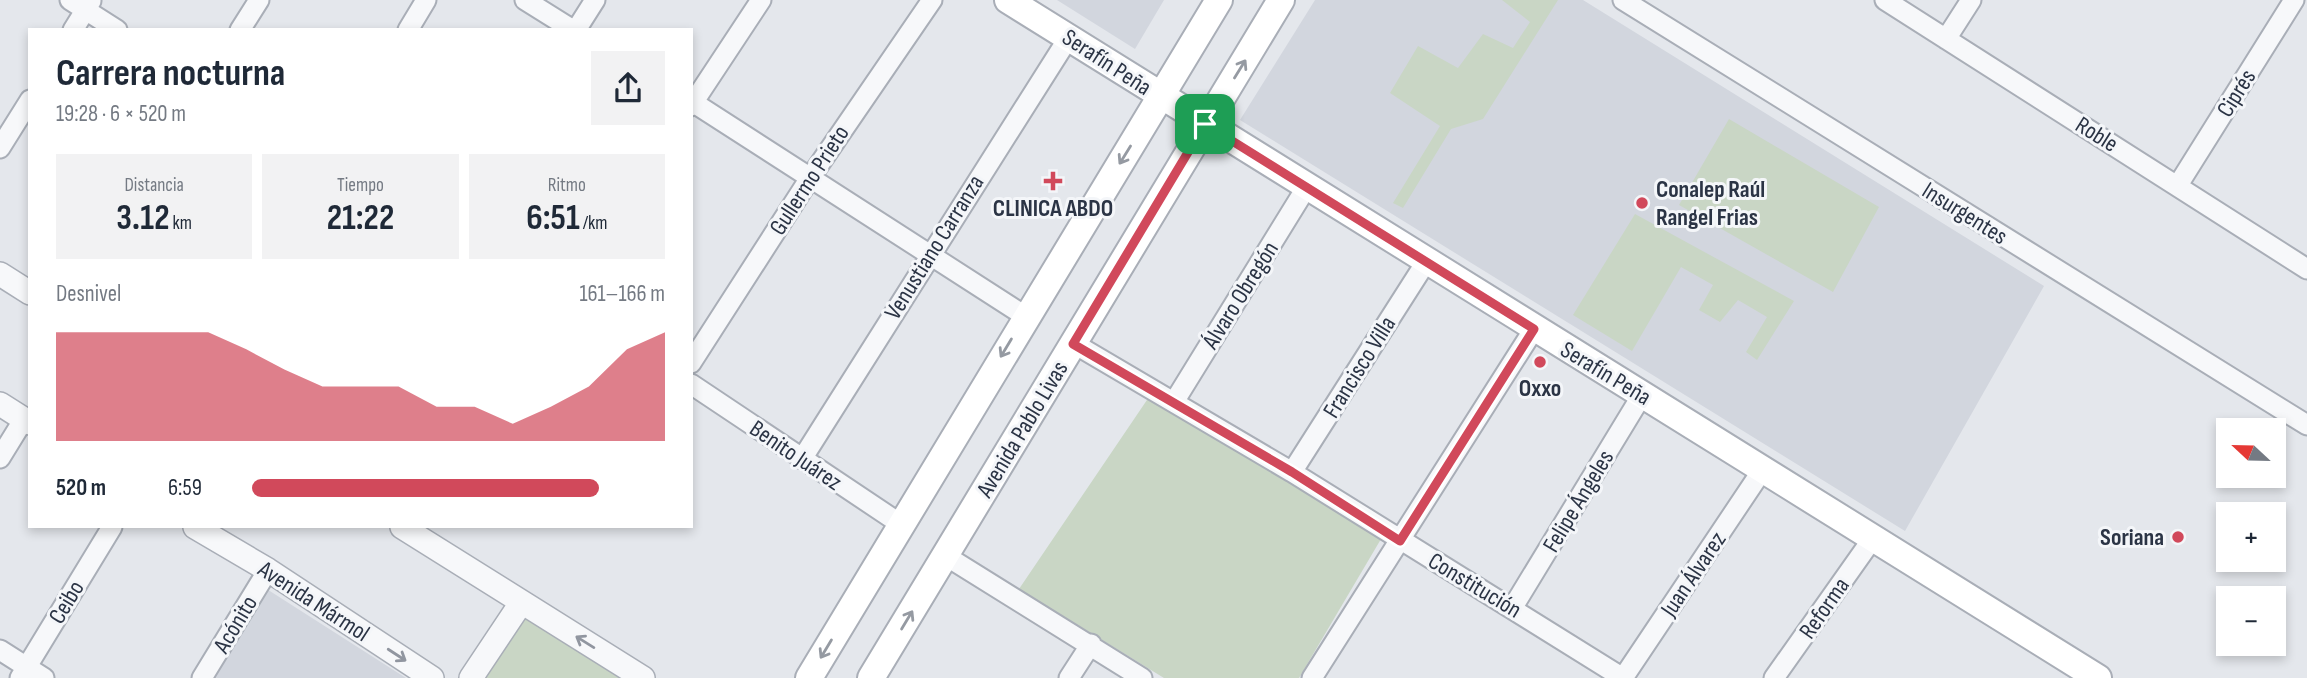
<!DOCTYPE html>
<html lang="es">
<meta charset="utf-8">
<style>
:root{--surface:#fff;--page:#f2f2f3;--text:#1f2937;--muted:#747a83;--accent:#d1495b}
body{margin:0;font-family:"Sofia Sans Condensed",sans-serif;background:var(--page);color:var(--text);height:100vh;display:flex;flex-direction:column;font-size:26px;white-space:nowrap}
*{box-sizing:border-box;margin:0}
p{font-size:23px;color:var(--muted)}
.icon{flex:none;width:38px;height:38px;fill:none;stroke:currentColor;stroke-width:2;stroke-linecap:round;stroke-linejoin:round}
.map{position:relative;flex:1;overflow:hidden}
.sheet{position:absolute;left:28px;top:28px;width:665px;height:500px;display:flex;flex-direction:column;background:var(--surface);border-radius:0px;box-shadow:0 4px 10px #0003}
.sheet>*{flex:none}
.needle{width:46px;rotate:292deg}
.tools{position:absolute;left:2216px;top:418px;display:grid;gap:14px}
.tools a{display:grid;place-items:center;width:70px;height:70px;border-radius:0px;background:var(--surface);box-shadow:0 4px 10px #0003;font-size:35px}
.pin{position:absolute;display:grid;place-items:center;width:60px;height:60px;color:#fff;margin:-30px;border-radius:14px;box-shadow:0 4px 10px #0006}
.round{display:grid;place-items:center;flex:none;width:74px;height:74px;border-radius:0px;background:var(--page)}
.head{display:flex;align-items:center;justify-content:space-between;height:119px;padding:0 28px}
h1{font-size:38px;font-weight:700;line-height:52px}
.stats{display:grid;grid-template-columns:repeat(3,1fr);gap:10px;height:119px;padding:7px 28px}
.stats div{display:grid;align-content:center;border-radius:0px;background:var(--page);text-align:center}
.stats b{font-size:35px;font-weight:700}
.stats small{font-size:19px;font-weight:400}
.stats p{font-size:19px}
.chart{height:196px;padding:14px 28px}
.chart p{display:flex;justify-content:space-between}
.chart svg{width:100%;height:126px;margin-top:7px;fill:var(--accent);opacity:.7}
ul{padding:0 28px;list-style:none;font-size:23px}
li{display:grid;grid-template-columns:112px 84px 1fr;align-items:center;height:52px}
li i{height:18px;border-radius:9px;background:var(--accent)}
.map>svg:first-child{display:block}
.built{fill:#d2d6de}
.green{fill:#c9d6c5}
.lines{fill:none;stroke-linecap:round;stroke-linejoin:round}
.minor-casing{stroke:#a9aeb7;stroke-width:23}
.tertiary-casing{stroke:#a9aeb7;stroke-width:26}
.secondary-casing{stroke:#a9aeb7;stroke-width:30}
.minor{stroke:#f7f8fa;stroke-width:19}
.tertiary{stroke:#f7f8fa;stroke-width:23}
.secondary{stroke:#fff;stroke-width:26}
.oneway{stroke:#959aa2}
.oneway2{stroke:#9196a0}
.route-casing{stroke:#fff;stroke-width:14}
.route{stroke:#d1495b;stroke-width:9}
.poi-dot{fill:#d1495b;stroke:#f4f6f9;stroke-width:2.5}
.labels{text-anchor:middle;stroke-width:6;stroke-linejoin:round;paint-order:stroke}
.street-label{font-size:24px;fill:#2b3445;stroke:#f4f6f9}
.poi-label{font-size:24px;font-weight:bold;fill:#2b3445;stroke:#f4f6f9}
</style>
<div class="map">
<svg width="2307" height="678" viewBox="0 0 2307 678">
<rect width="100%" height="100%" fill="#e4e7ec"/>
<path class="built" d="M1057,0H1164L1135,49Z
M1315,0H1583L2044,286L1905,531L1240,120Z
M262,586L406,678H206Z"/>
<path class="green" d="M1502,0H1558L1483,119L1451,129L1403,208L1393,203L1440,126L1390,93L1418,46L1458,68L1483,34L1513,48L1530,22Z
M1729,119L1879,207L1833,292L1679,205Z
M1635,214L1794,301L1757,360L1746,352L1767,317L1738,300L1720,322L1699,310L1713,285L1681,267L1632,351L1573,315Z
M1149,397L1381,539L1299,678H1164L1019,589Z
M525,615L627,678H476Z"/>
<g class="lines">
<defs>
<path id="minor" d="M70,0L117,30
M525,0L573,30
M1623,0L2307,425
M1885,0L2307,269
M73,30L91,1
M240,30L259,0
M408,30L426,0
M576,30L595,0
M1946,39L1971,0
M691,101L1025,316
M691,106L761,0
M0,148L30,100
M2178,185L2294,0
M1073,343L1292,472L1623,678L1763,469
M691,363L810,178L932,0
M691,384L902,525
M1174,402L1306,188
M0,458L24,419
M802,459L1069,37
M1292,472L1426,262
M946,556L1142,678
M1513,607L1642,395
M0,650L44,678
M20,678L112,527
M202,678L268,570
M1069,678L1091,644
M1312,678L1534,329
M1774,678L1873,538"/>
<path id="tertiary" d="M0,274L30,293
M0,404L30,423
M195,527L268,570L432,678
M402,527L643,678
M471,678L521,603"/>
<path id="secondary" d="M1008,0L2098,678
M809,678L1219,0
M871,678L1281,0"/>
</defs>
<use href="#minor" class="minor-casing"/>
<use href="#tertiary" class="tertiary-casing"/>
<use href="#secondary" class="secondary-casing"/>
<use href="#minor" class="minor"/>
<use href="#tertiary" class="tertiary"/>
<use href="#secondary" class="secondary"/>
</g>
<defs><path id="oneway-shaft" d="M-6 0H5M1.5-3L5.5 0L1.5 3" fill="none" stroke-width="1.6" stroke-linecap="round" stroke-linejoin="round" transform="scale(1.75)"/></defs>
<g class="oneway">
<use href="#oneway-shaft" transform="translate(1240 69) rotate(-58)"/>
<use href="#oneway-shaft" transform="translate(1125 155) rotate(122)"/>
<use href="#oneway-shaft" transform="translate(1006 348) rotate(121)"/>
<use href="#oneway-shaft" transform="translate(907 620) rotate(-59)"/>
<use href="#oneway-shaft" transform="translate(826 649) rotate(121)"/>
</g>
<g class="oneway2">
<use href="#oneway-shaft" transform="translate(585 642) rotate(-148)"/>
<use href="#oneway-shaft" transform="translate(397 655) rotate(33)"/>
</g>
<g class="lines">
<defs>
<path id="route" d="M1205,124L1534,329L1400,541L1292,472L1073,344Z"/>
</defs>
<use href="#route" class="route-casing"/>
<use href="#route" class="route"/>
</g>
<g class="poi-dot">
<path d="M1049.5 170.5h7v7h7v7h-7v7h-7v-7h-7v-7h7z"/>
<circle cx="1642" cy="203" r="7"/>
<circle cx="1540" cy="362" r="7"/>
<circle cx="2178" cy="537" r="7"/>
</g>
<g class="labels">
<g class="street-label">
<text transform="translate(1107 62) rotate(33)" y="8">Serafín Peña</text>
<text transform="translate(2236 93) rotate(-58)" y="8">Ciprés</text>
<text transform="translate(2097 134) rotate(32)" y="8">Roble</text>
<text transform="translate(809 180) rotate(-57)" y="8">Gullermo Prieto</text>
<text transform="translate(1965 213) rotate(32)" y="8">Insurgentes</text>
<text transform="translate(934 247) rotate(-58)" y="8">Venustiano Carranza</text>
<text transform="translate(1240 295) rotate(-58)" y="8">Álvaro Obregón</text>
<text transform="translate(1359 367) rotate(-58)" y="8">Francisco Villa</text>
<text transform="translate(1606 373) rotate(31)" y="8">Serafín Peña</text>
<text transform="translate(1022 429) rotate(-59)" y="8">Avenida Pablo Livas</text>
<text transform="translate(796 455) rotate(34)" y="8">Benito Juárez</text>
<text transform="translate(1578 501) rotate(-59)" y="8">Felipe Ángeles</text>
<text transform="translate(1693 574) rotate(-56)" y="8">Juan Álvarez</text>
<text transform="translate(1475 585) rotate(31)" y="8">Constitución</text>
<text transform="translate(314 601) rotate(33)" y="8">Avenida Mármol</text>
<text transform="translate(66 602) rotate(-59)" y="8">Ceibo</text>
<text transform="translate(1824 608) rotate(-55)" y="8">Reforma</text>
<text transform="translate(235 624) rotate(-59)" y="8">Acónito</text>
</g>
<g class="poi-label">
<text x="1656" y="197" text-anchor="start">Conalep Raúl<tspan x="1656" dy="28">Rangel Frias</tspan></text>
<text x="1053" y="216">CLINICA ABDO</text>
<text x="1540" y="396">Oxxo</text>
<text x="2164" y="545" text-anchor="end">Soriana</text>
</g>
</g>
</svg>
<div class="tools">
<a><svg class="needle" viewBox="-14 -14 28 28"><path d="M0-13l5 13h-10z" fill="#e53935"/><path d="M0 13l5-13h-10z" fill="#747a83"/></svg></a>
<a>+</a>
<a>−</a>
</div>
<div class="pin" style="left:1205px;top:124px;background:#1e9e55"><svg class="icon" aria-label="arrive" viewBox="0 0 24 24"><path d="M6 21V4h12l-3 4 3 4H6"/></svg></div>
<section class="sheet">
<div class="head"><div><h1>Carrera nocturna</h1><p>19:28 · 6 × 520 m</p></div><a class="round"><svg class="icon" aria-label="share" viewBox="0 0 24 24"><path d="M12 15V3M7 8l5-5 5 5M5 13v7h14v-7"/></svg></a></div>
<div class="stats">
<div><p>Distancia</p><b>3.12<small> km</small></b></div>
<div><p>Tiempo</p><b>21:22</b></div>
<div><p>Ritmo</p><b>6:51<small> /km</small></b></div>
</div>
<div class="chart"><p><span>Desnivel</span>161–166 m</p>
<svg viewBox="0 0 160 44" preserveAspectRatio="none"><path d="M0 44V6L10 6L20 6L30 6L40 6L50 12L60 19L70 25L80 25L90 25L100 32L110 32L120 38L130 32L140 25L150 12L160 6V44z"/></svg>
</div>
<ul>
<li><b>520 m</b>6:59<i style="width:84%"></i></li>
</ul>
</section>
</div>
